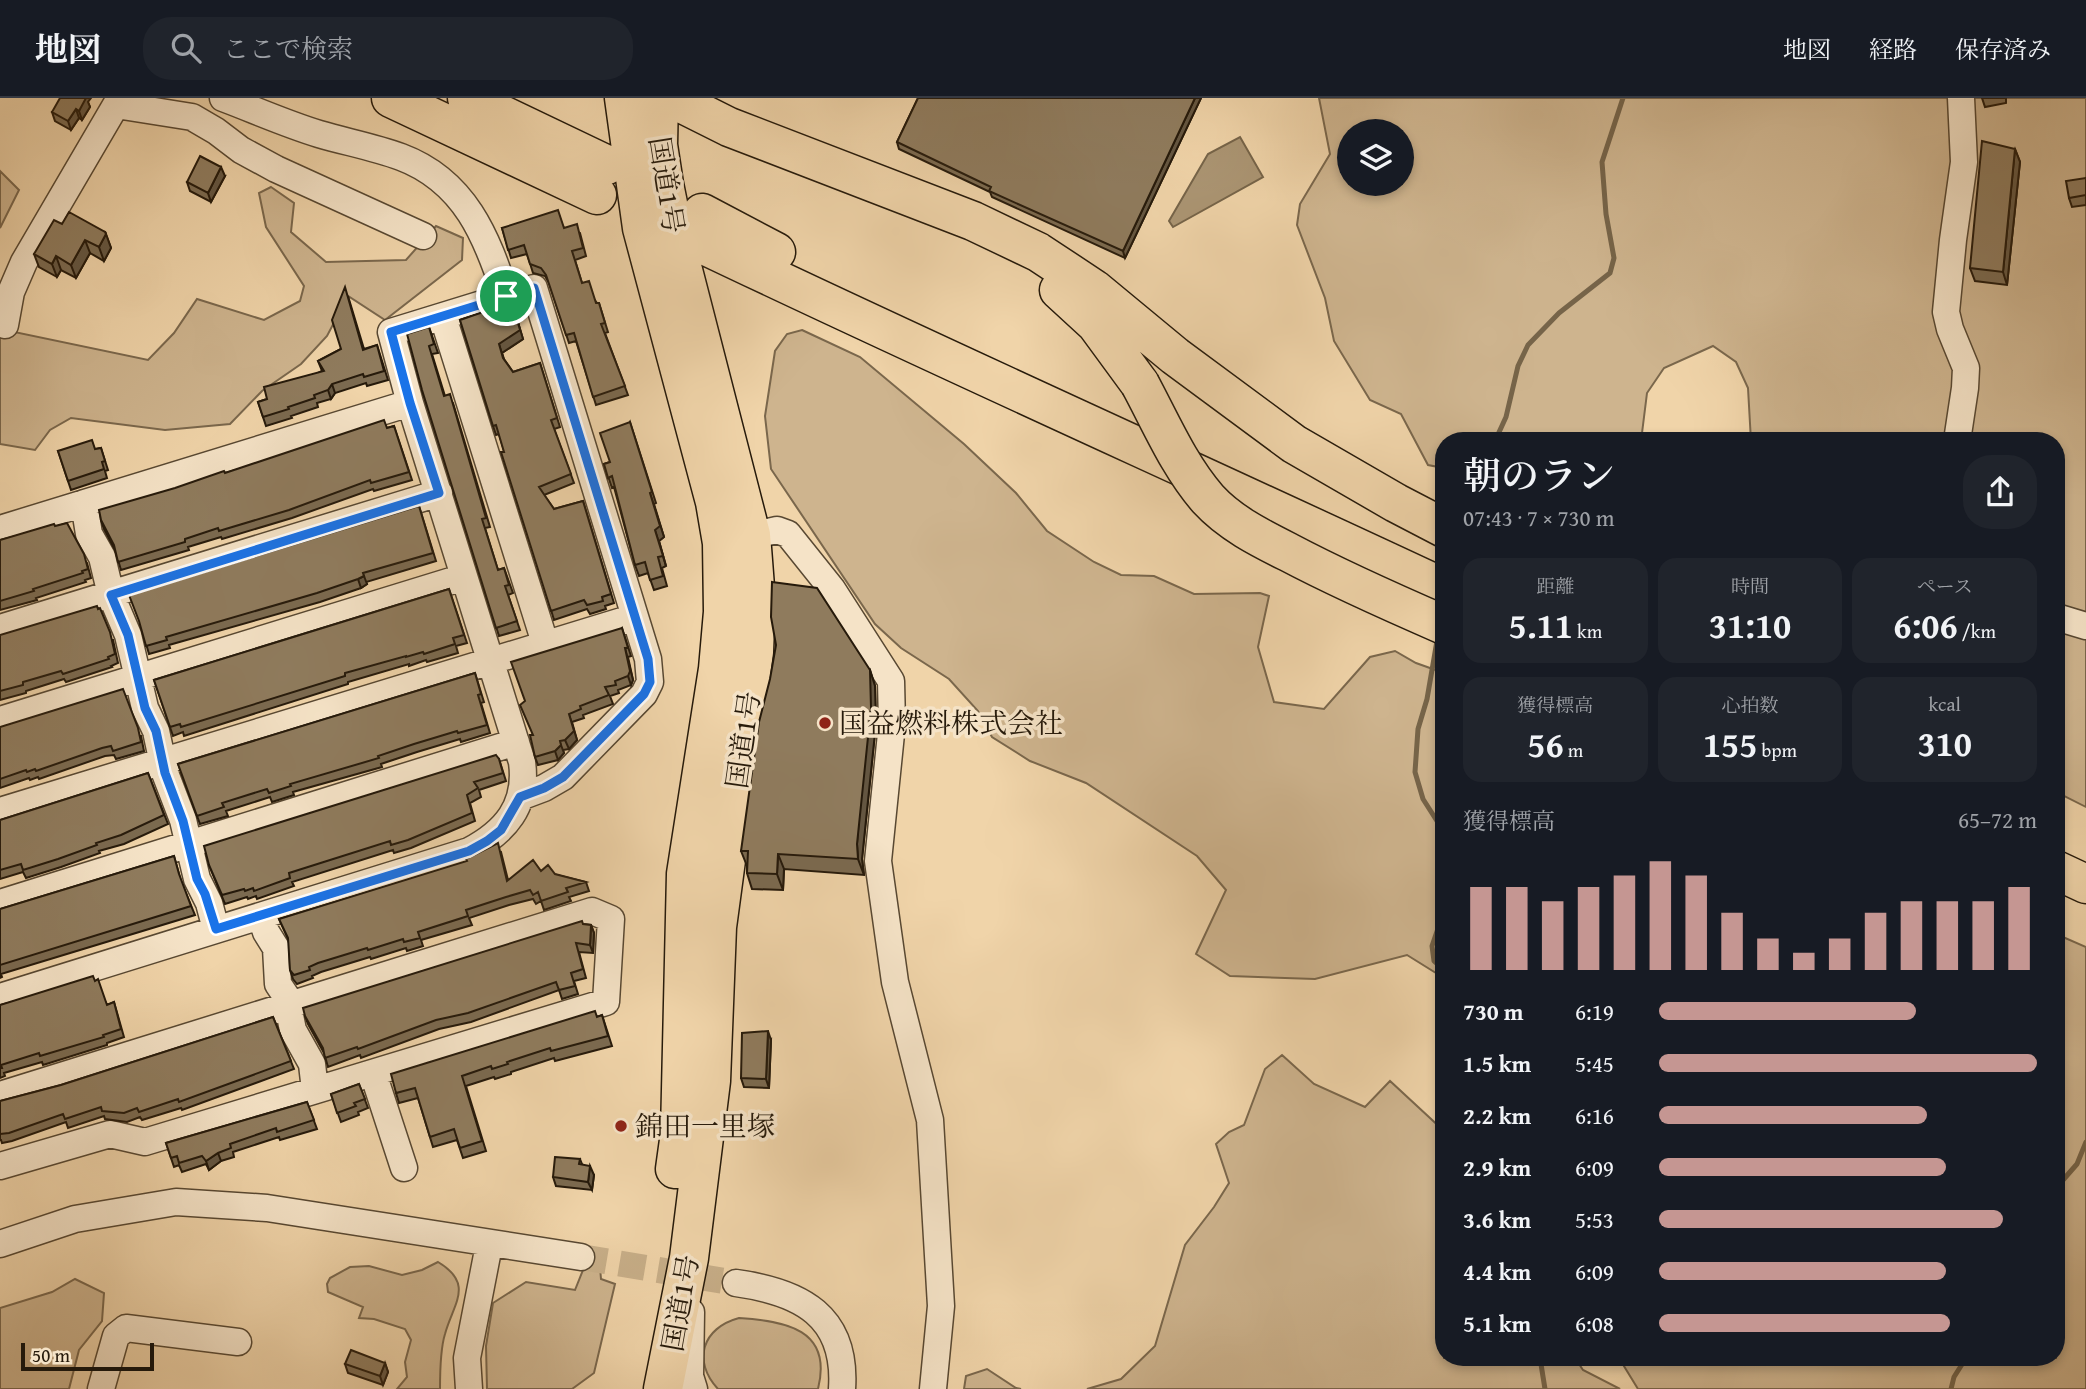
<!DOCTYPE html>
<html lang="ja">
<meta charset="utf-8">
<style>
:root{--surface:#171b24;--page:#20242c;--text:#f1f3f6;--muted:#9ea1a6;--line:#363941;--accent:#c59692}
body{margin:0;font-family:"Gentium Book Plus","Noto Serif JP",serif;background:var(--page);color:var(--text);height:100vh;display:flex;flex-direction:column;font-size:26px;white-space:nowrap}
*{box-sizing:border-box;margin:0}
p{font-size:23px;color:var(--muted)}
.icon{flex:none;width:38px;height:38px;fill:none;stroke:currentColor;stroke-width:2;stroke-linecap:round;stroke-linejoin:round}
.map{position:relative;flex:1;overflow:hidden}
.drawer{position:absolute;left:1435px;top:334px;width:630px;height:934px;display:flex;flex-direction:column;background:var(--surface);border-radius:28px;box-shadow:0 4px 10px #0003}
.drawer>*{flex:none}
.buttons{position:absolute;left:1337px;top:21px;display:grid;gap:14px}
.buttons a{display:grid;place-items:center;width:77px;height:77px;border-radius:50%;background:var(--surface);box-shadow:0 4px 10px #0003;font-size:35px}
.scale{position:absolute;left:21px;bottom:18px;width:133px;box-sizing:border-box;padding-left:7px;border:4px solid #261a0b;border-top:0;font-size:19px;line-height:24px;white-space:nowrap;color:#261a0b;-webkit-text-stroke:5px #f5e3c7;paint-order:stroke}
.pin{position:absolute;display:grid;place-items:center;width:60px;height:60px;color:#fff;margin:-30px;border:4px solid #fff;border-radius:50%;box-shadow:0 2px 7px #0007}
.round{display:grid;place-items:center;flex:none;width:74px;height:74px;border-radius:28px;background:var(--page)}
.overview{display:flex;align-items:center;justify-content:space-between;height:119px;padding:0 28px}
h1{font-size:38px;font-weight:600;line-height:52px}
.stats{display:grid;grid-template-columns:repeat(3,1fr);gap:10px;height:119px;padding:7px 28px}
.stats div{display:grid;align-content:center;border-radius:18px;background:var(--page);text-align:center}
.stats b{font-size:35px;font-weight:600}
.stats small{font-size:19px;font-weight:400}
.stats p{font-size:19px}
.chart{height:196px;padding:14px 28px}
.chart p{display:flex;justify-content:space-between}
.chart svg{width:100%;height:126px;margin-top:7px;stroke:var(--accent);stroke-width:6}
ul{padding:0 28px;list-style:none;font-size:23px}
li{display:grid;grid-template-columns:112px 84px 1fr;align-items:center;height:52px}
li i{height:18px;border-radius:9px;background:var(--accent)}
header{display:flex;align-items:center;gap:42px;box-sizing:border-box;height:98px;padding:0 35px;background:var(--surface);border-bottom:2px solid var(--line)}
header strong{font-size:33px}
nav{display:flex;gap:38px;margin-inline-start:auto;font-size:24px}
.search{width:490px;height:63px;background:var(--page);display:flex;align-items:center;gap:18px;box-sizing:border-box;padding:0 24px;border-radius:28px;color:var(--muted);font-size:26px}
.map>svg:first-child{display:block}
.green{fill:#ceb48e;stroke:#7a674c;stroke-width:2;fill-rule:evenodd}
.water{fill:#ab9573;stroke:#766449;stroke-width:2}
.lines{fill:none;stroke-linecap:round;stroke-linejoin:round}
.stream{stroke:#766449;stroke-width:5}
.minor-tunnel{stroke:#c8af89;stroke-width:26;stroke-dasharray:26 13;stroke-linecap:butt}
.minor-casing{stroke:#584832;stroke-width:29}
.highway-casing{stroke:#261a0b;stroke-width:41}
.minor{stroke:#f5e3c7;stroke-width:26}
.highway{stroke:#f0d4a9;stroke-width:38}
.highway-bridge-casing{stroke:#261a0b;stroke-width:41;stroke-linecap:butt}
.highway-bridge{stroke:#f0d4a9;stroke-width:38}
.wall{fill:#7b6a50;stroke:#261a0b;stroke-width:2}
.shaded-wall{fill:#645641;stroke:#261a0b;stroke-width:2}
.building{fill:#8f7b5d;stroke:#261a0b;stroke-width:2}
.route-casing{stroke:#fff;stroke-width:14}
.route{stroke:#1a73e8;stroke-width:9}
.poi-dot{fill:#8f2418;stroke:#f5e3c7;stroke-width:2.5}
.labels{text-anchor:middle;stroke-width:7;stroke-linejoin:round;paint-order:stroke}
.street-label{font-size:28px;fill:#261a0b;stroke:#f5e3c7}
.poi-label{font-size:28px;fill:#261a0b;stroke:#f5e3c7;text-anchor:start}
</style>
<header>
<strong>地図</strong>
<div class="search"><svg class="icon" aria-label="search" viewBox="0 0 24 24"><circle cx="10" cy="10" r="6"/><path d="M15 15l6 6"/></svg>ここで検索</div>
<nav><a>地図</a><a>経路</a><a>保存済み</a></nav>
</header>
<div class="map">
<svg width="2086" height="1291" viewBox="0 0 2086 1291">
<rect width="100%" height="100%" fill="#f0d4a9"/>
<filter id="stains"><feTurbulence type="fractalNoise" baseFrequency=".00286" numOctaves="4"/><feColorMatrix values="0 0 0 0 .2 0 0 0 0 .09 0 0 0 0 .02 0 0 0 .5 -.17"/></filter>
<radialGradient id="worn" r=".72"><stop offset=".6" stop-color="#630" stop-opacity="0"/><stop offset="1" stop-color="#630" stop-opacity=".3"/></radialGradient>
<path class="green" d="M1319,0H2086V709L2056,694V343H1751L1748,290L1736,264L1713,248L1664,270L1647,295L1641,343H1444V370L1428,367L1401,316L1370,302L1334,243L1325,200L1297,127L1300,106L1330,56ZM1349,33H1402V86H1349Z
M0,73L19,92L0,130Z
M271,89L294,105L291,134L326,164L406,162L436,128L463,140L462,162L385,222L348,198L327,238L301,266L262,293L230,326L165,332L71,320L50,332L35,352L0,346V231L148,262L174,235L197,201L264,222L300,203L304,188L266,129L259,95Z
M802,232L860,259L964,346L1016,395L1047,433L1094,464L1121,477L1154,478L1194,496L1260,495L1269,498L1258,549L1274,604L1324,611L1370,559L1395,553L1416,565L1444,575V880L1407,857L1315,881L1230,878L1196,856L1226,792L1197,758L1086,685L1030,663L992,639L978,613L949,581L901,550L875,526L771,371L765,318L775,253L787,236Z
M2056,836L2086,849V1291H1638L1619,1260H2056Z
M1282,957L1314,986L1365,1009L1390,983L1444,1033V1260H1575L1583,1272L1620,1291H1087L1121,1281L1155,1248L1185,1147L1214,1109L1229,1085L1216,1046L1229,1034L1244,1027L1265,971Z
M438,1164C475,1186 453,1206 445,1236C440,1252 440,1274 440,1291H397L407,1279L405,1264L411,1242L405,1231L374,1221L359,1220L363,1209L328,1194L327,1186L330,1180L350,1169L369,1168L402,1177L422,1172Z
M585,1167L600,1169L601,1181L615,1186L594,1275L572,1291H487L486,1248L493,1205L526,1184L575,1192Z
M75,1181L104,1195L102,1223L79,1252L69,1291H0V1210L52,1194Z
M739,1220C785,1223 833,1231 818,1291H718C692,1263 702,1230 739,1220Z
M987,1271L1016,1290L1021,1291H964L966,1278Z"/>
<path class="water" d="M1240,39L1263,79L1173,129L1169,123L1208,56Z"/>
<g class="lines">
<path class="stream" d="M1495,343L1506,319L1518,268L1528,247L1559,215L1610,175L1614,160L1606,116L1602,64L1623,0
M1437,543L1427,601L1418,631L1415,674L1423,701L1444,734
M1444,813L1432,848L1434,863L1444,872
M2056,1090L2077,1066L2086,1044
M1540,1260L1545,1291
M1951,1291L1954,1279L1966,1260"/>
<path class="minor-tunnel" d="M581,1159L736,1185"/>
<defs>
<path id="minor" d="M223,0C255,12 286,26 319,36C346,44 374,49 401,59C465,83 487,139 506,198
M116,7L192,19L216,33L241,52L276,71L423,138
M443,219L545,545
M5,227L11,194L24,164L120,0
M1957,343L1965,290L1966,270L1950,231L1946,214L1953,142L1964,64L1961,0
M84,405L89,436L102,459L111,497L128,537L145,610L156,633L165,675L183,722L197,781L209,805L216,831
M0,431L410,305
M735,441L777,432L788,436L832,491L891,583L892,626L878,763L895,884L930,1022L941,1208L933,1291
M2056,519L2086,528
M0,530L439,395
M0,622L464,479
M0,713L635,519
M0,805L516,644
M261,818L266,834L276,850L278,886L286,898L293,932L312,966L315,992
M0,899L469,753C505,734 528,708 522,664L410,305L391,234L534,190L648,561L650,584L644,596L563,679L544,690L520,699
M373,975L404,1070
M0,997L592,813L611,821L606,904L145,1044L110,1036L0,1068
M0,1146L75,1121L176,1104L267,1110L581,1159
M736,1185C801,1194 847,1218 842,1291
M691,1214L690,1278L694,1291
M101,1291L116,1238L126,1230L238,1244
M469,1291L467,1260L489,1147"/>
<path id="highway" d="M391,0L597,97
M467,0L607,67
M624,0L642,130L715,404L722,445L723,514L718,571L686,776L680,1035L675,1071
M659,0L658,47L664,86L676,145L751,437L756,502L754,554L717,829L711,983L689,1160L663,1291
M671,0L729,29L973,123L1038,154L1094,191L1175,258L1294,346L1396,405L1444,430
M702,115L776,154
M700,145C947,263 1196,374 1444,490
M1059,192L1096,226L1140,286
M2056,772L2086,786"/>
</defs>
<use href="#minor" class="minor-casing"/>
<use href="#highway" class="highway-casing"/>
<use href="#minor" class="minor"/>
<use href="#highway" class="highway"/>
<defs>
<path id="highway-bridge" d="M1140,286C1161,325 1179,368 1208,401C1230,425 1260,440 1288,454C1339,481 1391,504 1444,527"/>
</defs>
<use href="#highway-bridge" class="highway-bridge-casing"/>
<use href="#highway-bridge" class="highway-bridge"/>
</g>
<path class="wall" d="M918,0H1201L1125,160L992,99L990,94L899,51L897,44Z
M1982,0H2006V5L1985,9Z
M88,4L90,9L82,22L79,20L71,32L55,23L52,14Z
M2015,51L2020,64L2007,187L1975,183L1970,170Z
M225,78L211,104L190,93L187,84Z
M2086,80V107L2072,109L2069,100Z
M62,126L105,134L111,150L104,163L90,155L76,180L61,172L57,179L39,169L34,156Z
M502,130H564L580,135L586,158L575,162L582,185L597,205H599L608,234L605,235L628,297L596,307L576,243L569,245L549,185L545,178L533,175L527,156L511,160Z
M348,198L364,251L377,247L388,282L367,288L366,285L335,295L331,301L317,305L318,309L291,318L292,320L266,328L258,304L267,301L322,273L318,263L341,251Z
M512,204L523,241L502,255L504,261L513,274L540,265L560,329L554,331L574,385L544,397L554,411L583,403L614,505L605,508L606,511L590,516L587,511L554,522L499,336L496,337L493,328L460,222Z
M429,229L438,255L432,256L445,298L453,305L490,429L485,430L498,472L504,470L513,495L508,497L520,532L499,538L422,292Z
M630,324L656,405L654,406L664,439L659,443L666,468L662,470L667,488L654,492L648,475L639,478L635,467L614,389L612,390L604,366L610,364Z
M394,328L412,382L374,393L373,391L292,420L222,441L221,439L188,449L189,452L121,472L115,452L104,431L101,422L225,375Z
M101,350L108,372L105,373L107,380L71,392L58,353L96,351Z
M419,408L436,463L366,484L367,486L361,490L320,504L169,547L170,550L149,556L140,525Z
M55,428L87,465L91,480L85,482L86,484L36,500L37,502L0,512V442Z
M449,491L467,545L456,548L458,555L427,564L426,562L409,568V566L348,584V586L184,638L183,634L173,638L154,582Z
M622,530L631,558L628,559L633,582L631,587L618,592L619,595L610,598L613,606L583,617L584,620L572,624L577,642L569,651L563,652L564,655L558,662L538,667L535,659L532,637Z
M0,537L113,542L118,565L111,568L112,569L66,584L64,581L26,593V595L0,602Z
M870,572L875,588L876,625L862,761L864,777L784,771L783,792L752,791L747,775V768L741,753Z
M475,575L484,604L481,605L490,635L461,644L460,641L417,654L381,666L382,669L293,694L294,697L272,704L270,699L226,713L228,718L200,726L178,666Z
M0,629L141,638L144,653L116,661L114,657L105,658L39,681L38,679L30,682L29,680L0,690Z
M499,661L506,683L479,692L481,699L470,705L475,723L411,750L394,755L393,752L292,784L294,788L257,801L256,798L248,801L247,799L225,806L209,767Z
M148,675L168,726L124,746L99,753L100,755L61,769L26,780L23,774L0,781V722Z
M501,754L508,782L541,773L586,784L589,793L569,799L571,803L544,812L541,803L536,806L533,801L509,807L469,820L472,827L421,842L423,848L407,853L406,850L371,861L370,859L321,874L312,878L313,880L297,886L293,881L290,872L289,843L279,821Z
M174,758L181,783L195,817L1,876L2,879L0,880V811Z
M583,826L591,827L594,835L593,855L579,854L586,880L574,883L578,896L562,901L559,892L471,924L439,931L361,960L360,957L328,969L324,955L308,926L305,918Z
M95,883L107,907L114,904L124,939L107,945V947L43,967L42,964L4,975L5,978L0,980V907Z
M602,917L612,948L555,963L554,960L511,974V976L495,981L494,979L466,988L486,1053L463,1060L457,1042L433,1049L418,1000L399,1005L396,995Z
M273,919L294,971L182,1012L181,1010L142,1022L140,1019L127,1024L105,1021L104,1018L68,1030L66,1024L12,1043L2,1045L1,1042H0V1003L61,987Z
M771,942L769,990L744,989L741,980Z
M359,986L368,1010L358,1014L359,1017L341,1024L331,996Z
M307,1004L317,1031L280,1042L279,1039L233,1054L234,1059L221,1063L209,1072L206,1066L182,1074L179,1067L174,1069L166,1045Z
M580,1061L582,1066L594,1077L592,1092L556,1088L553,1079Z
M385,1265L388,1274L383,1287L348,1275L345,1266Z"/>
<path class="shaded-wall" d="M84,0H91L88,4L90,9L82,22L79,13Z
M1195,0H1201L1125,160L1123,153Z
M76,11L79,20L71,32L68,23Z
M2015,51L2020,64L2007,187L2003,174Z
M221,69L225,78L211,104L208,95Z
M106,136L111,150L104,163L99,149Z
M85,142L90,155L76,180L71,167Z
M56,158L61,172L57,179L52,166Z
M512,204L523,241L502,255L506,269L499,246Z
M332,286L335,295L331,301L328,292Z
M650,395L664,439L659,443L666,468L655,432Z
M364,478L367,486L361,490L358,481Z
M625,550L633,582L631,587L628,578Z
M870,572L875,588L876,625L862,761L864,777L858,761L857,746Z
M569,616L577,642L569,651L565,642Z
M561,647L564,655L558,662L555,653Z
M778,756L784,771L783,792L777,776Z
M591,827L594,835L593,855L590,847Z
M768,933L771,942L769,990L766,981Z
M218,1055L221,1063L209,1072L206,1063Z
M590,1068L594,1077L592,1092L588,1084Z
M385,1265L388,1274L383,1287L380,1278Z"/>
<path class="building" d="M60,0H86L79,13L76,11L68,23L52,14Z
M918,0H1195L1123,153L989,93L991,89L897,44Z
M1982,43L2015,51L2003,174L1970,170Z
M200,58L221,69L208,95L187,84Z
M2086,80V97L2069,100L2066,83Z
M558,112L564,130L577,126L583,150L572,153L582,185L589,183L596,205H599L605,225L601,226L625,288L593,299L574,235L566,237L546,177L541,170L530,166L524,147L508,152L502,130Z
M69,114L105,134L106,136L99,149L85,142L71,167L56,158L52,166L34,156L54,122L62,126Z
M345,189L363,252L377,247L384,273L364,279L363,276L332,286L328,292L314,297L315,300L288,309L289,311L263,319L258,304L267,301L264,289L324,273L318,263L341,251L332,222Z
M512,204L520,232L499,246L503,260L513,274L540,265L557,320L551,322L571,376L539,389L554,411L583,403L611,496L602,499L603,503L587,507L584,502L551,513L501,354H504L496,327L493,328L460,222Z
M429,229L434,246L429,248L444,298L450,296L486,420L482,421L498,472L504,470L509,487L505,488L517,523L496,530L422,292L407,236Z
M384,322L387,330L394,328L409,374L371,385L370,382L289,412L219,433L218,430L185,441V444L118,464L114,447L101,422L99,412L175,390L224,373L225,375Z
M630,324L652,394L650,395L660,428L655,432L663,458L658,459L663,478L650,482L645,464L635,467L612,378L608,380L604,366L610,364L600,335Z
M92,342L95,351L101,350L105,363L102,364L104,371L68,383L58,353Z
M419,408L433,455L363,475L364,478L358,481L317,495L166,539L167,542L146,548L139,523L129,497Z
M67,425L84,456L88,471L82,473L83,475L33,491L34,493L0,503V442L54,426L55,428Z
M772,484L817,490L870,572L871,610L857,746L858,761L778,756L777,776L747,775L748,753H741L759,624L770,581L776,547L771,519Z
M449,491L464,537L453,540L455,546L424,556L423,554L406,559V558L345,575V578L181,629L180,626L170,629L154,582Z
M97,508L98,511L100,510L110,534L115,556L108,559L109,561L63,576L61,573L23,584V587L0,593V537Z
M622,530L628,550H625L630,573L628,578L615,583L616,587L605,589L609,597L580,608L581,611L569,616L574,633L565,642L560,643L561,647L555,653L535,659L530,637H533L520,607L525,603L511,564Z
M475,575L481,596L478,597L487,627L458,635L457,633L414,646L378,658L379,660L290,686L291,688L269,695L267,691L222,705L224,709L197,718L178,666Z
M123,591L138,630L141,644L113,653L111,648L102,650L36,673L35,671L27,674L26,672L0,681V629Z
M496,657L499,661L503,675L474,684L478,690L467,697L472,715L408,742L391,747L390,743L289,775L290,780L254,793L253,790L245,793L244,791L222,797L209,767L204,748Z
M148,675L164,717L121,737L96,745L97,747L58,761L23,772L21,766L0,772V722Z
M498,745L507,783L533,762L541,773L548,767L555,776L586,784L566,790L568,794L541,803L538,794L533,797L530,792L506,799L466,812L468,818L418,834L420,840L404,844L403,841L368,852L367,850L318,865L309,869L310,872L294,877L290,872L288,840L279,821L467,763L466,761Z
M174,758L179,776L191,808L0,867V811Z
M582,823L583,826L591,827L590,847L576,845L583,871L571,875L575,888L559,892L556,884L468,915L436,922L358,951L357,949L325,960L323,950L305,918L303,910Z
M93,878L95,883L98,881L107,907L114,904L121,931L103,937L104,939L40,958L39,955L1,967L2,970H0V907Z
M595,913L597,919L602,917L608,938L551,953L550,950L507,964L508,966L492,971L491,968L462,978L482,1043L460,1050L454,1031L430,1039L415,990L396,995L391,976Z
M273,919L291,963L179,1004L178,1001L139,1014L137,1010L124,1015L102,1013L101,1009L65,1021L63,1016L9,1035L0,1036V1003L61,987Z
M768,933L766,981L741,980L742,935Z
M359,986L365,1001L354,1005L356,1008L337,1015L331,996Z
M307,1004L314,1022L277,1034L276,1030L230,1046L231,1050L218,1055L206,1063L202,1058L179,1065L177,1058L171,1060L166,1045Z
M555,1059L580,1061L579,1066L590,1068L588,1084L553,1079Z
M351,1252L385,1265L380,1278L345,1266Z"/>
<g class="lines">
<defs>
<path id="route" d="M534,190L648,561L650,584L644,596L563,679L544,690L520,699L501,732L487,743L469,753L216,831L205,796L197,781L183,723L165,675L156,633L145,610L128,537L111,497L439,395L410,305L391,234Z"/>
</defs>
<use href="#route" class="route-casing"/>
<use href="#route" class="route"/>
</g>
<g class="poi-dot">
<circle cx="825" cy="625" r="7"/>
<circle cx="621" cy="1028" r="7"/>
</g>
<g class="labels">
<g class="street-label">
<text transform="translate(667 87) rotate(81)" y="10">国道1号</text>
<text transform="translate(743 642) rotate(-82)" y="10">国道1号</text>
<text transform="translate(680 1205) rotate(-80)" y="10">国道1号</text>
</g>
<g class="poi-label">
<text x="839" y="635">国益燃料株式会社</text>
<text x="635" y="1038">錦田一里塚</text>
</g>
</g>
<rect width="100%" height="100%" filter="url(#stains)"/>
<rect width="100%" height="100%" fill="url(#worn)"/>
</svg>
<div class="buttons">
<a><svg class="icon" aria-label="layers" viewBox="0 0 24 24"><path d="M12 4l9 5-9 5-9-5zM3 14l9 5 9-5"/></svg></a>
</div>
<div class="scale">50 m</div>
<div class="pin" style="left:506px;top:198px;background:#1e9e55"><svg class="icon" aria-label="arrive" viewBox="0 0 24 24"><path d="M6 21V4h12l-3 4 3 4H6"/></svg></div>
<section class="drawer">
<div class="overview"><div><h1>朝のラン</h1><p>07:43 · 7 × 730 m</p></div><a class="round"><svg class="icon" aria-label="share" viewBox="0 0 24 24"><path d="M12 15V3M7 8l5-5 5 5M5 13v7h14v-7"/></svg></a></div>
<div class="stats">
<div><p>距離</p><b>5.11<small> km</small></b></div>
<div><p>時間</p><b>31:10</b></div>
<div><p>ペース</p><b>6:06<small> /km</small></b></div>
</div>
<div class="stats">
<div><p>獲得標高</p><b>56<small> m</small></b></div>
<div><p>心拍数</p><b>155<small> bpm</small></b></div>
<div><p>kcal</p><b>310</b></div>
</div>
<div class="chart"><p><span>獲得標高</span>65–72 m</p>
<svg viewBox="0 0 160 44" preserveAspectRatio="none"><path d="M5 44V15M15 44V15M25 44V20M35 44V15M45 44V11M55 44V6M65 44V11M75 44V24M85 44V33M95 44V38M105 44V33M115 44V24M125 44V20M135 44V20M145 44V20M155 44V15"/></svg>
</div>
<ul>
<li><b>730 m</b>6:19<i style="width:68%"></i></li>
<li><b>1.5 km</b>5:45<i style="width:100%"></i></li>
<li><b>2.2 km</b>6:16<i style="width:71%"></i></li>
<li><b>2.9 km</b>6:09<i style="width:76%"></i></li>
<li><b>3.6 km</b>5:53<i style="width:91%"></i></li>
<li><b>4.4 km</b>6:09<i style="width:76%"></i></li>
<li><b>5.1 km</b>6:08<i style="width:77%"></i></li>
</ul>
</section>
</div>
